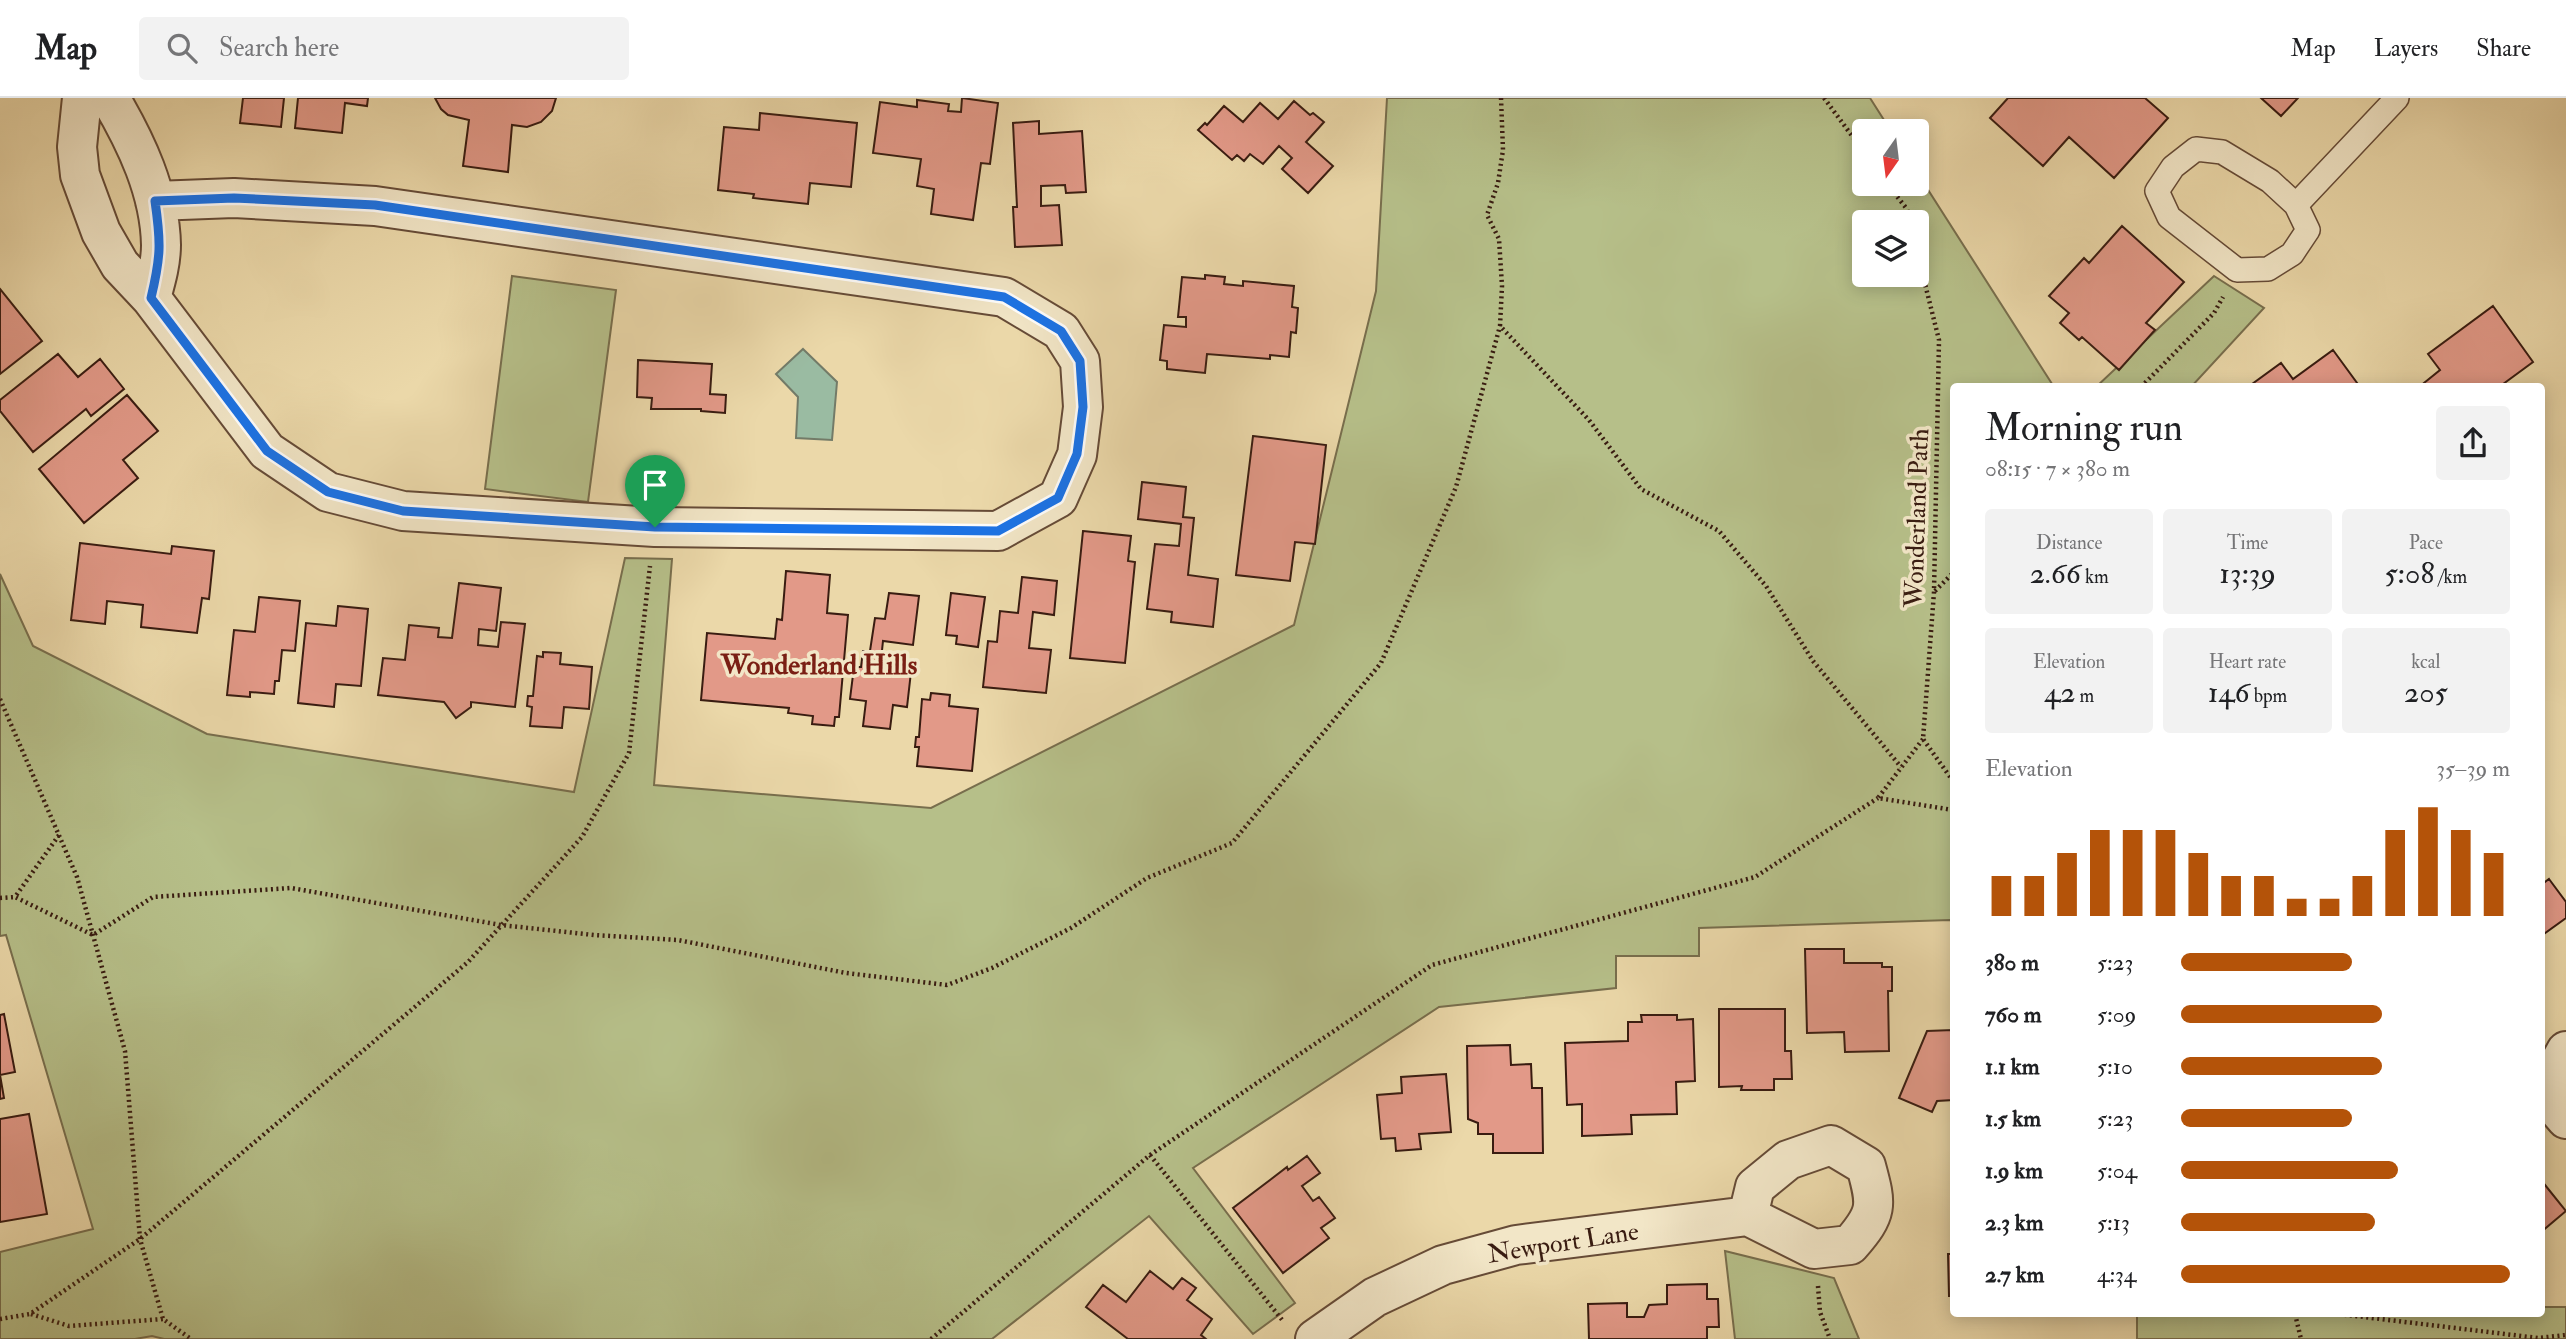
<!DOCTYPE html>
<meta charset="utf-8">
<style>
:root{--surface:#fff;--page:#f2f2f2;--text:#202124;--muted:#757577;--line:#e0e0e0;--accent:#b45309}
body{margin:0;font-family:"IM FELL Double Pica",serif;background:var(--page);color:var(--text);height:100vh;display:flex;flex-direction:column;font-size:26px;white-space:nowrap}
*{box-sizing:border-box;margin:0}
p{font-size:23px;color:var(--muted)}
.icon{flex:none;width:38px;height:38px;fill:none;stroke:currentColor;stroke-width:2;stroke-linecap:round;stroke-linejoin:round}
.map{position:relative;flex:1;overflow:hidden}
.side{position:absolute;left:1950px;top:285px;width:595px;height:934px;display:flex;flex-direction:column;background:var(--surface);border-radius:7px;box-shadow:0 4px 18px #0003}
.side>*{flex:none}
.needle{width:46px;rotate:194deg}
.controls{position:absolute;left:1852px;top:21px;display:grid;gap:14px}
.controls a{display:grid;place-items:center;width:77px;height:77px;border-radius:7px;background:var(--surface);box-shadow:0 4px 18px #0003;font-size:35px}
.pin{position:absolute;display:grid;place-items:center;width:60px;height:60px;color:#fff;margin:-72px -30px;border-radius:50% 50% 50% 0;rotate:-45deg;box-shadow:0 0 7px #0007}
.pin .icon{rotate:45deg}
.round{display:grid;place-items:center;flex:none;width:74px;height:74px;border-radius:7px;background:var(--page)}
.overview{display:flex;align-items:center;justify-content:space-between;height:119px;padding:0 35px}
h1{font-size:38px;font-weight:600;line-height:52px}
.metrics{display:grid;grid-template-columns:repeat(3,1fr);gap:10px;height:119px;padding:7px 35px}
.metrics div{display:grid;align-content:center;border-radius:7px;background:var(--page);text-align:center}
.metrics b{font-size:30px;font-weight:600}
.metrics small{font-size:19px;font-weight:400}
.metrics p{font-size:19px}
.chart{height:196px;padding:14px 35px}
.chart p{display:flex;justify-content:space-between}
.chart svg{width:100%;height:126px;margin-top:7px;stroke:var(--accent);stroke-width:6}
ul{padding:0 35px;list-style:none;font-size:23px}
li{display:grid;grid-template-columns:112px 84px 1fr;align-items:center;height:52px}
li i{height:18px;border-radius:9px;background:var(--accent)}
header{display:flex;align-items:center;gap:42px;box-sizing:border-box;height:98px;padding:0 35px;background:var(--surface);border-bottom:2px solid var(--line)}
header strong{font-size:33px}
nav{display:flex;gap:38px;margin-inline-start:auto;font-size:24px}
.search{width:490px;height:63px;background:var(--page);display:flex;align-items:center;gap:18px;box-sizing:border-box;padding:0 24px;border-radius:7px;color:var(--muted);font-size:26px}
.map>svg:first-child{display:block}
.green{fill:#b6bf89;stroke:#786e4d;stroke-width:2;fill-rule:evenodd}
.water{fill:#9abba2;stroke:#737b68;stroke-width:2}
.building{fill:#e29988;stroke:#391c11;stroke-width:2}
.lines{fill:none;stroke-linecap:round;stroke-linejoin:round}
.service-casing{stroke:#664b37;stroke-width:26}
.minor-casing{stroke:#664b37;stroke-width:42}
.path{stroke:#391c11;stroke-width:4.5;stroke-dasharray:2 3.5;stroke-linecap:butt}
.service{stroke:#f2e6c7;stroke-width:23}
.minor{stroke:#f2e6c7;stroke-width:38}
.route-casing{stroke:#fff;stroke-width:14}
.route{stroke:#1a73e8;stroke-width:9}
.labels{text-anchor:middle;stroke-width:7;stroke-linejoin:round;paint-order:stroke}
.street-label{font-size:26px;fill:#391c11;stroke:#f2e6c7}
.neighbourhood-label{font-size:28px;font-weight:bold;fill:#7a1f14;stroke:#f2e6c7}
</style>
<header>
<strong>Map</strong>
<div class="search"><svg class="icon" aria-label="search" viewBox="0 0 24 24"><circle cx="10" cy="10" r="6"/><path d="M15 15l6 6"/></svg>Search here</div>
<nav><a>Map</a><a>Layers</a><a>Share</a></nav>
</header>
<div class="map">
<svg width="2566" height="1241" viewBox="0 0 2566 1241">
<rect width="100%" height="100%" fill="#ebd8a9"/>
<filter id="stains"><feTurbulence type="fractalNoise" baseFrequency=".00286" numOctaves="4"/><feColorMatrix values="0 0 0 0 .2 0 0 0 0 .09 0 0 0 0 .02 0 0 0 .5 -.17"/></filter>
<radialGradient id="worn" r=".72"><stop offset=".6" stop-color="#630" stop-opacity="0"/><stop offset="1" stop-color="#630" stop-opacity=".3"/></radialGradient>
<path class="green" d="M1387,0H1870L1891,33H1864V86H1916V73L2054,289H1953V824L1950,822L1699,830V858H1616V890L1439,909L1193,1070L1295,1205L1253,1236L1149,1118L992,1241H164L152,1238L135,1241H0V1154L93,1131L6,837L0,838V476L33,548L207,636L574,694L625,460L672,461L654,687L931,710L1294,527L1376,193ZM1864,124H1916V177H1864Z
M512,178L616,192L588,404L485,391Z
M2214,178L2264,210L2191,289H2096Z
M1725,1153L1834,1180L1859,1241H1735Z
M2541,1209H2566V1241H2137V1216H2541Z"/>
<path class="water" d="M803,251L837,284L832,342L796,340L798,299L776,276Z"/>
<path class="building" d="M243,0H284L281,29L240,25Z
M298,0H368L367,8L345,5L342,35L295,30Z
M435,0H556L552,13L541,24L527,29L512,27L508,74L463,68L469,22L448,17L441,11Z
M962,0L998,5L990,66L981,65L973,122L931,116L934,91L917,88L921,61L873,55L880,4L917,9V2L949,6L948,13L961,14Z
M2008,0H2145L2168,20L2114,80L2069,39L2043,68L1990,20Z
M2261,0H2298L2281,18Z
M1294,3L1310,17L1313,15L1324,24L1306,44L1333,68L1308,95L1282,71L1292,60L1279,48L1263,66L1250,56L1244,63L1237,57L1232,62L1198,32L1205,25L1207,27L1224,8L1243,24L1260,5L1278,21Z
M760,15L857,25L851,89L810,85L808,106L753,100L754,96L718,92L724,29L759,32Z
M1039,23V36L1082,33L1086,94L1066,95L1065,87L1041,88V108L1059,107L1062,147L1015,149L1013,109H1017L1013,25Z
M2122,128L2184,184L2146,225L2155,232L2119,272L2082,239L2079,242L2060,225L2069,215L2049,198L2084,160L2089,165Z
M1205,177L1225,179L1224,186L1243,188V183L1294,188L1292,209L1298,210L1296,235L1291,234L1289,259L1270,257V261L1207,256L1205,275L1167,271V263L1160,262L1164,227L1186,229V219H1178L1182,179L1205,181Z
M0,191L42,243L0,276Z
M2493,208L2533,264L2499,289H2419L2440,272L2428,256Z
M2333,252L2360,289H2248L2281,265L2293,281Z
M58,256L78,279L100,261L124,291L91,318L86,311L33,354L0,313V302Z
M638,262L712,266L710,296L726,297L725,315L701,313V311H651L652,300L637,299Z
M127,297L158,333L123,362L138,380L84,425L39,371Z
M1253,338L1326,347L1315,446L1295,444L1290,483L1236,477Z
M1142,384L1186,389L1183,419L1194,420L1188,477L1218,481L1213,529L1171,524L1172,514L1147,511L1155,446L1179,448L1181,426L1138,421Z
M1083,433L1131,438L1128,463L1135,464L1125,565L1070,560Z
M80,445L171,456L172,448L214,453L209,501L202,500L197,535L141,529L143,507L107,503L105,526L71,522Z
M786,473L830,477L827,515L848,517L839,619H835L834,628L812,626L813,618L788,615L789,610L701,602L707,535L775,541L777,521L782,522Z
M1022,479L1057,483L1054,517L1033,514L1029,550L1051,552L1046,595L983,589L988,543L997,544L1000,513L1018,515Z
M459,485L501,490L496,533L479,531L478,547L498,549L501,524L525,526L515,609L471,604V609L456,620L444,604L378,597L383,560L405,562L409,527L439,530L438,539L452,540Z
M889,495L919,498L913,547L883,543L881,562L912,565L907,609L893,607L890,631L863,628L866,603L850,601L854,569H861L863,553H870L875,520L885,521Z
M951,495L985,499L978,549L956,546L957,538L946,537Z
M259,499L300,503L295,553L282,552L279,583H275L274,596L250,594V599L227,597L234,532L255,534Z
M338,508L368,511L361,588L336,586L334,609L298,605L306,525L336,528Z
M543,554L561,555L560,566L592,569L589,611L564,609L562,630L530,628L532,609L527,608L528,598H533L537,558L543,559Z
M931,595L950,597L949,608L978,611L972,673L917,668L919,649H915L916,639H919L922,601L930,602Z
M2549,781L2566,804V820L2541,838V787Z
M1805,851H1844V865H1882V869H1892V893H1888L1889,953L1845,954L1844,934L1807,935Z
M1719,911H1785V953H1791L1792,981H1774V992H1741L1742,988L1719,989Z
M4,916L15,974L0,977V917Z
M1641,917H1677V922L1693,921L1695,983L1676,984L1677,1016L1631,1017L1632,1036L1582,1038V1006L1567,1007L1565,945L1628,943V924H1642Z
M1953,932V1002L1937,1003L1932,1014L1899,1000L1927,933Z
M1510,947L1511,967L1531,966L1532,990H1542L1543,1055H1493V1036H1478V1025L1468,1021L1467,948Z
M1446,976L1451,1034L1419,1036L1421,1051L1396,1053L1395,1040L1381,1041L1377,997L1402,995L1401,979Z
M0,977L4,1000L0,1001Z
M29,1016L47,1116L0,1124V1021Z
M1307,1058L1320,1075L1302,1088L1313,1103L1319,1099L1335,1120L1321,1130L1329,1140L1283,1175L1233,1110L1287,1069L1288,1072Z
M2541,1082L2566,1113L2541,1134Z
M1948,1156H1953V1198H1949Z
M1150,1173L1173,1191L1182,1180L1196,1190L1187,1202L1212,1221L1201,1237L1206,1241H1128L1086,1209L1103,1187L1126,1204Z
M1707,1186V1201H1718L1719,1229H1707V1241H1589L1588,1206L1627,1205V1219H1644L1649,1207L1667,1206V1187Z
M1976,1216H2054V1217L1976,1218Z"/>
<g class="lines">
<defs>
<path id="service" d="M2196,51L2222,54L2270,83L2296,107L2308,132L2292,156L2268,171L2237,172L2169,119L2157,93L2173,69Z
M2296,107L2397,0"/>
<path id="minor" d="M82,0L77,49L80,77L101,134L120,167L151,200L267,353L328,394L403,413L655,429L998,433L1058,400L1077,357L1083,309L1080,263L1061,233L1004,199L375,108L234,100L155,103
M110,0C136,44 160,94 161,147C161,165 156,182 151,200
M2566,953L2560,964V1014L2566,1021
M1315,1241L1375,1199L1443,1167L1516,1147L1748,1118L1814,1151L1850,1147C1878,1115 1877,1108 1866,1068L1831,1047L1788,1062L1755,1089L1748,1118"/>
</defs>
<use href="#service" class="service-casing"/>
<use href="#minor" class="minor-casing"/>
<path class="path" d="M1501,0L1503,52L1498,85L1487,117L1499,141L1502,188L1500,228L1589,322L1641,391L1719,433L1766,488L1813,563L1901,669
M1824,0L1864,54
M1887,86L1907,111L1910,124
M1916,150L1939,242L1934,494L1923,641L1953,683
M2141,289L2214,215L2223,199
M1935,493L1953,475
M0,601L77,779L125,953L140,1141L163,1221L191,1241
M1923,641L1878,700L1953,712
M59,737L15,799L93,837L153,799L291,790L501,827L594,837L678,842L846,875L947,887L992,870L1071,830L1147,780L1232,745L1381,565L1456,389L1500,228
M0,800L15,799
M1150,1057L1283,1223
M1818,1188L1820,1214L1830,1241
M31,1216L69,1228L163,1221
M2295,1216L2301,1241
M2339,1216L2538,1240L2566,1237
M0,1221L30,1216L140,1141L468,864L582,739L629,655L650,468
M931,1241L1150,1057L1432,867L1755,779L1878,700"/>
<use href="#service" class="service"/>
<use href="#minor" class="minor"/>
</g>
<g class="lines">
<defs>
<path id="route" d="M234,100L375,107L1004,199L1061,233L1080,263L1083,309L1077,356L1058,400L998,433L655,429L403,413L328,394L267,353L151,200C161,158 161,145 155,103Z"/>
</defs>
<use href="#route" class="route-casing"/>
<use href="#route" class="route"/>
</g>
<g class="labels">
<g class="street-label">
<text transform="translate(1916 420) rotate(-88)" y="9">Wonderland Path</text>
<text transform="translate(1563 1144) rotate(-9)" y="9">Newport Lane</text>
</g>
<g class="neighbourhood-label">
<text x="819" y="576">Wonderland Hills</text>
</g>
</g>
<rect width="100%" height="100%" filter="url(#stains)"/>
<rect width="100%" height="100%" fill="url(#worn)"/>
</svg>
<div class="controls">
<a><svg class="needle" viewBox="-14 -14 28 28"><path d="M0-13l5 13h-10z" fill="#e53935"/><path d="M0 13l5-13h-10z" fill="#757577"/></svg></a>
<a><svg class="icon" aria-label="layers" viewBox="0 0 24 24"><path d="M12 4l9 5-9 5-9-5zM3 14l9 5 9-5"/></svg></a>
</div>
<div class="pin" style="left:655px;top:429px;background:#1e9e55"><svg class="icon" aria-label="arrive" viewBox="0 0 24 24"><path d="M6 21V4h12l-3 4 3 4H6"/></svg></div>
<section class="side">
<div class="overview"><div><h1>Morning run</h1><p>08:15 · 7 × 380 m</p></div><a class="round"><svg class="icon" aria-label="share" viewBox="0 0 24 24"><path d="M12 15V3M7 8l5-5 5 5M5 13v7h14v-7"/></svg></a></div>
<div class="metrics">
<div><p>Distance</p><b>2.66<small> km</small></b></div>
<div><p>Time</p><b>13:39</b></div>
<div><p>Pace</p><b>5:08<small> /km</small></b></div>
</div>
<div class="metrics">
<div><p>Elevation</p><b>42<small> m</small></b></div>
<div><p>Heart rate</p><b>146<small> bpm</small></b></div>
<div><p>kcal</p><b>205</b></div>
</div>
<div class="chart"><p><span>Elevation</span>35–39 m</p>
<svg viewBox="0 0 160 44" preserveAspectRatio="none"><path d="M5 44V30M15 44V30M25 44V22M35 44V14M45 44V14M55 44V14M65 44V22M75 44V30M85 44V30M95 44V38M105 44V38M115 44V30M125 44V14M135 44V6M145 44V14M155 44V22"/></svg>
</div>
<ul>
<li><b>380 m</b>5:23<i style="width:52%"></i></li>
<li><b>760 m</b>5:09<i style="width:61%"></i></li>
<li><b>1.1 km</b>5:10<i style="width:61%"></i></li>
<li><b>1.5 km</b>5:23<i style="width:52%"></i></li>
<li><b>1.9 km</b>5:04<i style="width:66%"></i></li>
<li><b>2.3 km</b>5:13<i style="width:59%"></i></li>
<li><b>2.7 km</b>4:34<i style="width:100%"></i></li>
</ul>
</section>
</div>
